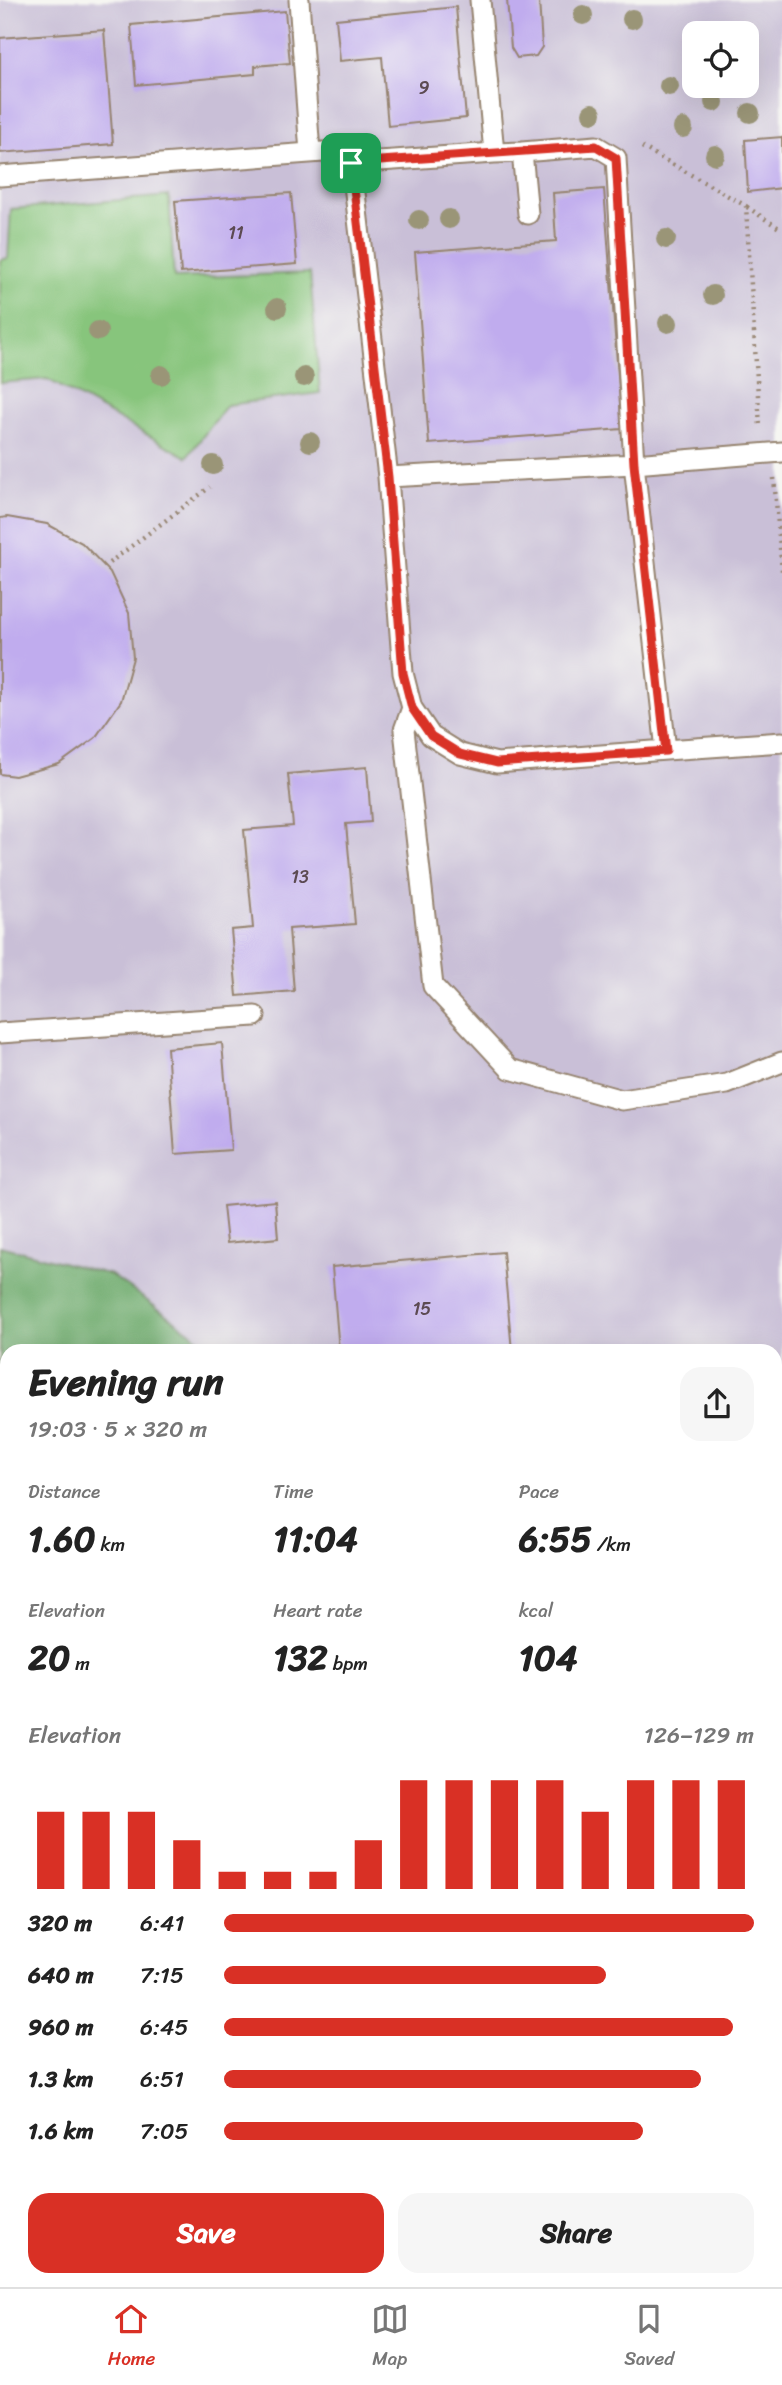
<!DOCTYPE html>
<meta charset="utf-8">
<style>
:root{--surface:#fff;--page:#f6f6f6;--text:#222;--muted:#767676;--line:#e0e0e0;--accent:#d93025}
body{margin:0;font-family:Sriracha,sans-serif;background:var(--page);color:var(--text);height:100vh;display:flex;flex-direction:column;font-size:26px;white-space:nowrap}
*{box-sizing:border-box;margin:0}
p{font-size:23px;color:var(--muted)}
.icon{flex:none;width:38px;height:38px;fill:none;stroke:currentColor;stroke-width:2;stroke-linecap:round;stroke-linejoin:round}
.map{position:relative;flex:1;overflow:hidden}
.sheet{position:absolute;left:0px;top:1344px;width:782px;height:943px;display:flex;flex-direction:column;background:var(--surface);border-radius:21px 21px 0 0;box-shadow:0 7px 28px #0002}
.sheet>*{flex:none}
.tools{position:absolute;left:682px;top:21px;display:grid;gap:14px}
.tools a{display:grid;place-items:center;width:77px;height:77px;border-radius:14px;background:var(--surface);box-shadow:0 7px 28px #0002;font-size:35px}
.pin{position:absolute;display:grid;place-items:center;width:60px;height:60px;color:#fff;margin:-30px;border-radius:14px;box-shadow:0 4px 10px #0006}
.round{display:grid;place-items:center;flex:none;width:74px;height:74px;border-radius:21px;background:var(--page)}
.overview{display:flex;align-items:center;justify-content:space-between;height:119px;padding:0 28px}
h1{font-size:38px;font-weight:700;line-height:52px}
.stats{display:grid;grid-template-columns:repeat(3,1fr);gap:10px;height:119px;padding:7px 28px}
.stats div{display:grid;align-content:center}
.stats b{font-size:35px;font-weight:700}
.stats small{font-size:19px;font-weight:400}
.stats p{font-size:19px}
.chart{height:196px;padding:14px 28px}
.chart p{display:flex;justify-content:space-between}
.chart svg{width:100%;height:126px;margin-top:7px;stroke:var(--accent);stroke-width:6}
.cta{display:flex;gap:14px;margin-top:auto;padding:14px 28px}
.cta a{flex:1;height:80px;border-radius:21px;background:var(--accent);color:#fff;font-size:28px;font-weight:700;line-height:80px;text-align:center}
.cta a+a{background:var(--page);color:var(--text)}
ul{padding:0 28px;list-style:none;font-size:23px}
li{display:grid;grid-template-columns:112px 84px 1fr;align-items:center;height:52px}
li i{height:18px;border-radius:9px;background:var(--accent)}
.tab-bar{display:flex;justify-content:space-around;align-items:center;height:98px;border-top:2px solid var(--line);background:var(--surface);font-size:19px;color:var(--muted)}
.tab-bar a{display:grid;justify-items:center;gap:4px}
.tab-bar .selected{color:var(--accent)}
.map>svg:first-child{display:block}
.industrial{fill:#c9bfd7;fill-rule:evenodd}
.green{fill:#87c57c;stroke:#61784d;stroke-width:2}
.forest{fill:#6daa6c;stroke:#546a45;stroke-width:2}
.building{fill:#c0acee}
.lines{fill:none;stroke-linecap:round;stroke-linejoin:round}
.lane-casing{stroke:#968470;stroke-width:23}
.street-casing{stroke:#968470;stroke-width:42}
.secondary-casing{stroke:#968470;stroke-width:42}
.path{stroke:#968470;stroke-width:4.5;stroke-dasharray:2 5;stroke-linecap:butt}
.lane{stroke:#fff;stroke-width:19}
.street{stroke:#fff;stroke-width:38}
.secondary{stroke:#fce6c4;stroke-width:38}
.tram{stroke:#3b2a1e;stroke-width:2}
.tree{fill:#9a9577}
.route-casing{stroke:#fff;stroke-width:14}
.route{stroke:#d93025;stroke-width:9}
.labels{text-anchor:middle;stroke-width:5;stroke-linejoin:round;paint-order:stroke}
.number-label{font-size:18px;fill:#5c4a52}
</style>
<div class="map">
<svg width="782" height="2287" viewBox="0 0 782 2287">
<rect width="100%" height="100%" fill="#f6f6f2"/>
<filter id="ink" filterUnits="userSpaceOnUse"><feTurbulence type="fractalNoise" baseFrequency=".0143" numOctaves="2"/><feDisplacementMap in="SourceGraphic" scale="14" xChannelSelector="R" yChannelSelector="G"/><feConvolveMatrix kernelMatrix="1 2 1 2 8 2 1 2 1" color-interpolation-filters="sRGB"/></filter>
<filter id="wash" filterUnits="userSpaceOnUse"><feTurbulence type="fractalNoise" baseFrequency=".00686" numOctaves="4" result="noise"/><feDisplacementMap in="SourceGraphic" scale="28" xChannelSelector="R" yChannelSelector="G"/><feGaussianBlur stdDeviation="1.57" result="paint"/><feColorMatrix in="noise" values="0 0 0 0 0 0 0 0 0 0 0 0 0 0 0 0 0 1.4 0 .05"/><feComposite in="paint" operator="in"/></filter>
<g filter="url(#wash)">
<rect width="100%" height="100%" fill="#f1dfc2"/>
<path class="industrial" d="M0,0H782V1536L775,1534V1351H217L111,1275L0,1246ZM695,33H747V86H695Z"/>
<path class="green" d="M169,196L174,278L310,273L320,393L227,405L187,457L47,379L0,383V260L8,258L11,209Z
M238,2280H460L461,2287H234Z"/>
<path class="forest" d="M0,1246L111,1275L217,1351H7V1503L0,1499Z
M782,1403V1579L775,1583V1405Z"/>
<g id="blocks">
<path class="building" d="M507,0H539L542,47L536,56L517,58L511,48Z
M456,7L466,118L388,126L382,57L340,61L336,19Z
M285,11L290,63L255,66V74L136,85L131,25Z
M104,30L113,144L0,153V38Z
M782,137V188L748,192L745,140Z
M604,189L622,429L429,444L415,252L556,241L553,193Z
M291,193L297,264L181,273L175,201Z
M7,517L47,524L82,543L110,572L129,613L133,658L121,701L95,738L59,764L15,776L0,774V518Z
M367,767L371,822L346,824L355,924L289,929L294,991L237,996L231,930L253,928L244,830L293,826L288,774Z
M222,1043L231,1150L175,1154L167,1048Z
M275,1201L278,1238L227,1243L223,1206Z
M503,1252L512,1351H339L332,1267Z
M0,1569L7,1573V1644L0,1640Z
M782,1758V1807L775,1809V1760Z
M0,1789L7,1793V1865L0,1861Z
M0,1967L7,1971V2041L0,2037Z
M7,2058V2113L0,2108V2069Z
M775,2065L782,2066V2118L775,2117Z
M0,2152L7,2157V2185L0,2196Z
M775,2214L782,2215V2266L775,2265Z
M155,2280H179L175,2287Z"/>
</g>
</g>
<g filter="url(#ink)">
<use href="#blocks" fill-opacity="0" stroke="#968470" stroke-width="2"/>
<g class="lines">
<defs>
<path id="lane" d="M299,0L310,153
M522,152L596,146L616,158L634,464L666,750L782,742
M494,153L522,152L528,214
M351,163L494,153L480,0
M0,176L350,150L388,477L634,464L782,452
M388,477L403,673L412,708L431,736L460,754L497,763L666,750
M412,708L404,730L433,986L510,1069L622,1100L727,1084L782,1062
M0,1033L255,1016"/>
<path id="street" d="M0,1538L7,1542
M0,1907L7,1912
M17,2280L24,2287"/>
<path id="secondary" d="M775,1599L782,1595
M775,1677L782,1673
M470,2280V2287
M557,2280V2287"/>
</defs>
<use href="#lane" class="lane-casing"/>
<use href="#street" class="street-casing"/>
<use href="#secondary" class="secondary-casing"/>
<path class="path" d="M642,147L746,206L760,427
M747,207L782,230
M774,478L782,571
M109,563L210,487
M0,1449L7,1452
M775,1747L782,1746
M775,2269L782,2270
M414,2287L417,2280"/>
<use href="#lane" class="lane"/>
<use href="#street" class="street"/>
<use href="#secondary" class="secondary"/>
<path class="tram" d="M775,1623L782,1619
M775,1644L782,1641
M503,2280V2287
M521,2280V2287"/>
</g>
<g class="tree">
<circle cx="583" cy="15" r="10"/>
<circle cx="632" cy="19" r="10"/>
<circle cx="669" cy="86" r="10"/>
<circle cx="714" cy="102" r="10"/>
<circle cx="592" cy="113" r="10"/>
<circle cx="750" cy="113" r="10"/>
<circle cx="683" cy="128" r="10"/>
<circle cx="715" cy="155" r="10"/>
<circle cx="449" cy="219" r="10"/>
<circle cx="419" cy="220" r="10"/>
<circle cx="666" cy="239" r="10"/>
<circle cx="713" cy="295" r="10"/>
<circle cx="277" cy="308" r="10"/>
<circle cx="668" cy="323" r="10"/>
<circle cx="98" cy="331" r="10"/>
<circle cx="161" cy="375" r="10"/>
<circle cx="304" cy="377" r="10"/>
<circle cx="310" cy="442" r="10"/>
<circle cx="213" cy="465" r="10"/>
</g>
</g>
<g class="lines" filter="url(#ink)">
<defs>
<path id="route" d="M596,146L616,158L634,464L666,751L497,763L460,754L431,736L412,708L403,673L388,477L351,163Z"/>
</defs>
<use href="#route" class="route-casing"/>
<use href="#route" class="route"/>
</g>
<g class="labels">
<g class="number-label">
<text x="424" y="94">9</text>
<text x="236" y="239">11</text>
<text x="300" y="883">13</text>
<text x="422" y="1315">15</text>
</g>
</g>
</svg>
<div class="tools">
<a><svg class="icon" aria-label="locate" viewBox="0 0 24 24"><circle cx="12" cy="12" r="6"/><path d="M12 2v4M12 18v4M2 12h4M18 12h4"/></svg></a>
</div>
<div class="pin" style="left:351px;top:163px;background:#1e9e55"><svg class="icon" aria-label="arrive" viewBox="0 0 24 24"><path d="M6 21V4h12l-3 4 3 4H6"/></svg></div>
<section class="sheet">
<div class="overview"><div><h1>Evening run</h1><p>19:03 · 5 × 320 m</p></div><a class="round"><svg class="icon" aria-label="share" viewBox="0 0 24 24"><path d="M12 15V3M7 8l5-5 5 5M5 13v7h14v-7"/></svg></a></div>
<div class="stats">
<div><p>Distance</p><b>1.60<small> km</small></b></div>
<div><p>Time</p><b>11:04</b></div>
<div><p>Pace</p><b>6:55<small> /km</small></b></div>
</div>
<div class="stats">
<div><p>Elevation</p><b>20<small> m</small></b></div>
<div><p>Heart rate</p><b>132<small> bpm</small></b></div>
<div><p>kcal</p><b>104</b></div>
</div>
<div class="chart"><p><span>Elevation</span>126–129 m</p>
<svg viewBox="0 0 160 44" preserveAspectRatio="none"><path d="M5 44V17M15 44V17M25 44V17M35 44V27M45 44V38M55 44V38M65 44V38M75 44V27M85 44V6M95 44V6M105 44V6M115 44V6M125 44V17M135 44V6M145 44V6M155 44V6"/></svg>
</div>
<ul>
<li><b>320 m</b>6:41<i style="width:100%"></i></li>
<li><b>640 m</b>7:15<i style="width:72%"></i></li>
<li><b>960 m</b>6:45<i style="width:96%"></i></li>
<li><b>1.3 km</b>6:51<i style="width:90%"></i></li>
<li><b>1.6 km</b>7:05<i style="width:79%"></i></li>
</ul>
<div class="cta"><a>Save</a><a>Share</a></div>
</section>
</div>
<nav class="tab-bar">
<a class="selected"><svg class="icon" aria-label="home" viewBox="0 0 24 24"><path d="M3 11l9-7 9 7M6 9v11h12V9"/></svg>Home</a>
<a><svg class="icon" aria-label="map" viewBox="0 0 24 24"><path d="M3 6l6-2 6 2 6-2v14l-6 2-6-2-6 2zM9 4v14M15 6v14"/></svg>Map</a>
<a><svg class="icon" aria-label="saved" viewBox="0 0 24 24"><path d="M7 4h10v16l-5-4-5 4z"/></svg>Saved</a>
</nav>
